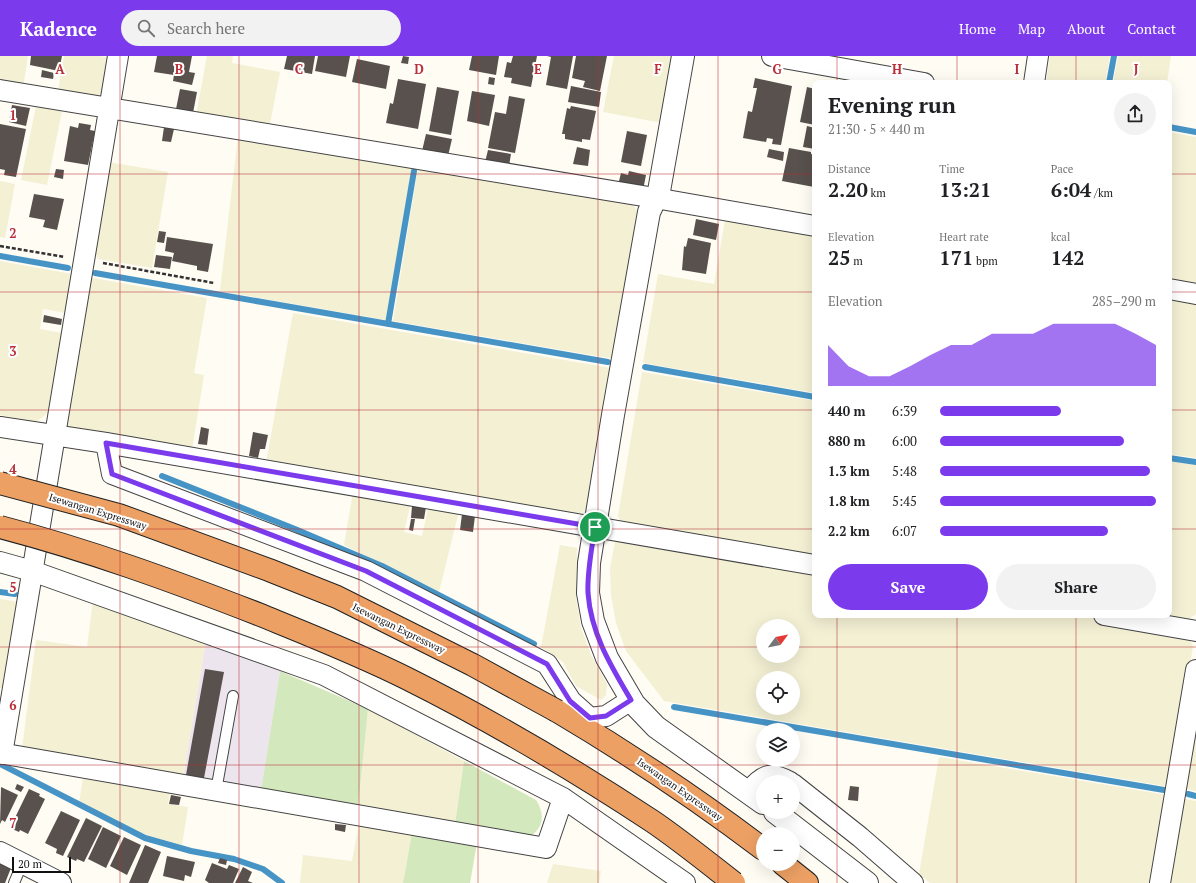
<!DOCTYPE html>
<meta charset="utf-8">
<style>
:root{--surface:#fff;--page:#f2f2f2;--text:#202124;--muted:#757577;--accent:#7c3aed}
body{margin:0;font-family:"PT Serif",serif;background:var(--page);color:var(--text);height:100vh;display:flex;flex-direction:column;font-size:15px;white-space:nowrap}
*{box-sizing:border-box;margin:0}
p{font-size:13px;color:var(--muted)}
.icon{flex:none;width:22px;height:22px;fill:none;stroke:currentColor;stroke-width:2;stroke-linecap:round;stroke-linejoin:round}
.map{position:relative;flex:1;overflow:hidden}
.panel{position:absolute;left:812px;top:24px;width:360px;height:538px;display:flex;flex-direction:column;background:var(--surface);border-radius:8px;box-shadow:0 4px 16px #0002}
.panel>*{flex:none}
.needle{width:26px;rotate:58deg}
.fabs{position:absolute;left:756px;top:563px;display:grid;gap:8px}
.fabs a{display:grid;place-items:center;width:44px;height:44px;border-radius:50%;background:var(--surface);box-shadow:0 4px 16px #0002;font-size:20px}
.scale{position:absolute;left:12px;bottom:10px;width:59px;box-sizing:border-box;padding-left:4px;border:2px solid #101010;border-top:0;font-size:11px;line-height:14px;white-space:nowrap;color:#101010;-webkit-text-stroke:3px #fff;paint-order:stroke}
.pin{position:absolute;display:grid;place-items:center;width:34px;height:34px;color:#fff;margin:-17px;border:2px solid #fff;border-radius:50%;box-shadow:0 1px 4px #0007}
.round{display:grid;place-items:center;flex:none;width:42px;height:42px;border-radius:21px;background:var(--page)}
.head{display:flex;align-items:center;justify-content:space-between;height:68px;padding:0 16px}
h1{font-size:22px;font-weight:700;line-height:30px}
.stats{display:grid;grid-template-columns:repeat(3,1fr);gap:6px;height:68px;padding:4px 16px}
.stats div{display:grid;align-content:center}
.stats b{font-size:20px;font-weight:700}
.stats small{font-size:11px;font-weight:400}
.stats p{font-size:11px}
.chart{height:112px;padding:8px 16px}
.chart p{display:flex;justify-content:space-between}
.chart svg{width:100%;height:72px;margin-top:4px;fill:var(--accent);opacity:.7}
.cta{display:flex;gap:8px;margin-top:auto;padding:8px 16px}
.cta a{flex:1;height:46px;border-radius:24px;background:var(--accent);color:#fff;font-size:16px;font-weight:700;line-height:46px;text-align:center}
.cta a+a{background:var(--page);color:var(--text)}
ul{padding:0 16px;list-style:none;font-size:13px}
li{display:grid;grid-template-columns:64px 48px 1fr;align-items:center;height:30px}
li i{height:10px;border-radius:5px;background:var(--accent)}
header{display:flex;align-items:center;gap:24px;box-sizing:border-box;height:56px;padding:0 20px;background:var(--accent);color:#fff}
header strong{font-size:19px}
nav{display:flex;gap:22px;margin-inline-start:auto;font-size:14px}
.search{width:280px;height:36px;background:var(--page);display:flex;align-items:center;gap:10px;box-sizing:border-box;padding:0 14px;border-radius:22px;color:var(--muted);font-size:15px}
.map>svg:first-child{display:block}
.industrial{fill:#ede5ee}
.farmland{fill:#f3f0d4;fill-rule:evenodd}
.green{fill:#d4e8be}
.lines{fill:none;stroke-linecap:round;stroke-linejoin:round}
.stream{stroke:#4694c6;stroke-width:6}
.building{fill:#58514d}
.service-casing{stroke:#434343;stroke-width:12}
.minor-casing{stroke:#434343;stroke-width:22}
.tertiary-casing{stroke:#434343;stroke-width:24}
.motorway-casing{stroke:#212121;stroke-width:24}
.path{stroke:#323232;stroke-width:2.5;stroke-dasharray:4 2;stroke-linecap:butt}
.service{stroke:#fff;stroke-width:10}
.minor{stroke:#fff;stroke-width:20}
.tertiary{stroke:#fff;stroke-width:22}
.motorway{stroke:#eca064;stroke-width:22}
.motorway-bridge-casing{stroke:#212121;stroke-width:24;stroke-linecap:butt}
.motorway-bridge{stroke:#eca064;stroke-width:22}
.route-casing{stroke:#fff;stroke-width:8}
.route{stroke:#7c3aed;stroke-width:5}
.grid{fill:none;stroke:#b92f37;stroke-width:1;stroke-opacity:0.55}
.labels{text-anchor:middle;stroke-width:4;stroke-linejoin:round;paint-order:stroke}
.street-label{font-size:10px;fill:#101010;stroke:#fff}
.grid-label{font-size:13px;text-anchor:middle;font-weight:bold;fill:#b92f37;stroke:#fff;stroke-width:4;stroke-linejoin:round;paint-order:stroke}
</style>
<header>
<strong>Kadence</strong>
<div class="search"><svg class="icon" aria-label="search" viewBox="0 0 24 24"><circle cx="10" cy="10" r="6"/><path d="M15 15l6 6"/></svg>Search here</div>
<nav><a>Home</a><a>Map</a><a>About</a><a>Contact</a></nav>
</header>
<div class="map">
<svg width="1196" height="827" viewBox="0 0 1196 827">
<rect width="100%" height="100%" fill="#fefcf3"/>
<path class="industrial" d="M206,584L280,615L261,734L183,721Z"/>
<path class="farmland" d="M0,0H28L23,32L0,27Z
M64,0H100L110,2L103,37L94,41L58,35Z
M207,0H233L232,7L280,16L269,73L196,59Z
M614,0H674L662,67L603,56Z
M1050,0H1110L1105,27H1046Z
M1118,0H1171L1167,27H1113Z
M36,50L62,55L47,129L21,124Z
M1169,76L1196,81V230L1169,226Z
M238,80L412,111L386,264L220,235Z
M108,106L168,116L152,212L98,203L94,195Z
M418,112L633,149L640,159L615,303L393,265Z
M0,125L15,128L5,182L0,181Z
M725,164L815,180V337L643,307L658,218L714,228Z
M0,205L72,218L66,257L43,253L40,273L62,277L49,356L36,366L0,359Z
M87,221L207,242L194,317L204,319L192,394L70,374L65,366Z
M1169,241L1196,245V402L1169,398Z
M293,257L611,312L586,453L575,460L266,407Z
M642,316L815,345V501L622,469L618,460Z
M1169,404L1196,409V558L1188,564L1161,559H1169Z
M353,436L411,446L404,476L422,480L429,448L459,455L439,536L344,489Z
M621,481L815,514V559H1080L1186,577L1193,590L1170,731L664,645L626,595L616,567L611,539L610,512L615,486ZM763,570H793V600H763ZM763,622H793V652H763Z
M560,489L577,492L576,542L581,572L591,599L607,628L606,639L601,644L576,630L563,606L541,591Z
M0,543L19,546L6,632H0Z
M93,545L206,584L183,721L22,693L36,584L87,591Z
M368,653L464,705L455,768L358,752Z
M1196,677V735L1187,733Z
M939,701L1167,739L1152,827H930L919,818Z
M83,722L170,735L168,748L188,751L182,789L146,779L79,747Z
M1185,743L1196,745V827H1171Z
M359,768L412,777L403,827H300L303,799L352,805Z
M553,808L601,815L599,827H547Z"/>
<path class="green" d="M280,615L368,653L358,752L261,734Z
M464,705L536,744C545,757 544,772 530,780L455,768Z
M412,777L477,787L470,827H403Z"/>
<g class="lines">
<path class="stream" d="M1109,27L1114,0
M1169,71L1196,76
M0,200L68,212
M95,217L608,306
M388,268L414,115
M645,311L815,341
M1169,402L1196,406
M162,420L295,473L382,510L534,588
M0,536L15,538
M674,651L1164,734
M0,708L145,782L191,795L234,803L263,813L282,827
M1188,738L1196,740"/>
</g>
<path class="building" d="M31,0H62L59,15L30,9Z
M157,0H192L189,16L195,17L192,29L173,25L174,19L154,16Z
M287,0H315L312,18L284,13Z
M318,0H350L346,21L315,15Z
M403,0L409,1L408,8L401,7Z
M472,0H499L496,19L469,14Z
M513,0H537L531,31L511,27L512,22L504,21L507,6L511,7Z
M547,0H573L567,33L546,29L551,1Z
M576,0H607L600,35L583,31L585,25L572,22Z
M357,3L390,10L386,33L352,26Z
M42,14L54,17L53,23L41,21Z
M489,21L495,22L494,29L488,28Z
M755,22L792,30L781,89L772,88L773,83L767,82L766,86L743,82L748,55L752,56L757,32H753Z
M398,23L426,28L418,73L386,67L390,47L393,48Z
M571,30L601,36L599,51L568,46Z
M437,31L459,35L451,79L429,75Z
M807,31L815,33V69L800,66Z
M180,33L197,36L193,57L176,53Z
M472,35L495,39L489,70L467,65Z
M509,40L525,43L515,97L488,92L495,56L506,58Z
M12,49L30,52L26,70L9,66Z
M571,50L596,55L590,84L582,83V86L565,83V78H562L567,52L570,53Z
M79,67L91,69L90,74L95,75L88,109L64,105L70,70L78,72Z
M0,68L26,73L16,121L4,119L5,114L0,113Z
M807,70L815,72V93L803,91Z
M164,71L174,73L171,86L162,85Z
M627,75L647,79L641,110L621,106Z
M426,78L452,83L448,100L422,95Z
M577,91L590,94L588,110L573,108Z
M789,92L811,96V98L815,99L814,131L782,125Z
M769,93L784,96L783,105L767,101Z
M488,94L511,98L509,110L485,106Z
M56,113L64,114L63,123L54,121Z
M629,115L646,119L644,129L638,133L618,129L621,117L628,119Z
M34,138L64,143L57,174L43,171L45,164L29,161Z
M696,163L719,168L716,184L693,179Z
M159,175L166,176L164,187L157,186Z
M167,181L213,188L208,216L197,214V210L172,205L174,197L165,195Z
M688,182L711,187L706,218L682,214L684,190L686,191Z
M156,199L172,201L170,213L154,211Z
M44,259L62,263L61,269L43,266Z
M201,371L209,373L207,389L198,388Z
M253,376L268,379L265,393H260L258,402L249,400Z
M412,450L426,451L424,463L411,462Z
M462,458L475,460L473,476L460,474Z
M411,463H415L413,475L409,474Z
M205,613L224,616L204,722L186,719Z
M17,728L24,731L21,736L15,733Z
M850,730L859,731L858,745L848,744Z
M1,731L18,739L5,766L2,764L0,768Z
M29,733L40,738L39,740L45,743L28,778L20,774L19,776L10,772Z
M171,739L181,741L179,749L169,748Z
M61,755L80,764L63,800L56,797L57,793L45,787Z
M86,762L102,770L84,806L77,803L76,805L67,801Z
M335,768L346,769L345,776L335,774Z
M103,771L121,780L106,812L88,803Z
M124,781L141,789L127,819L110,810Z
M145,789L161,796L148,827H129Z
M167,800L195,806L191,821L185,819L184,825L163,820Z
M220,802L227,804L226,809L218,807Z
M0,806L11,812L5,827H0Z
M212,807L227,813L229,809L239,813L233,827H209L205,824Z
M243,811L252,816L248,825L253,827H235Z"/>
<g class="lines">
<defs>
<path id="service" d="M216,735L233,640
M14,827L22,808"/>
<path id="minor" d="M772,0L924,27
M1034,27L1038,0
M0,34L655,142L815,170
M1169,233L1196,238
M0,371L106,387L815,509
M106,387L112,418L366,515L547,608L571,645L590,662L606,660L631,644
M0,506L32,515L324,619L563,742L685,827
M1104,559L1196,575
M0,697L546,792L563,742
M2,698L118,0
M793,728L860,781L913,827
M748,736C763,720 768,714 790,726
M0,796L61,827
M1160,827L1196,614"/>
<path id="tertiary" d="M683,0L659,135L649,156L613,359L589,507L588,537L593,565L607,602L634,648L656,671L763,747
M775,756L867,827"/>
<path id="motorway" d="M557,655C628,697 697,743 763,793
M783,808L807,827"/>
</defs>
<use href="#service" class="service-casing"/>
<use href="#minor" class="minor-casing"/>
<use href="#tertiary" class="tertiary-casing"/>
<use href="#motorway" class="motorway-casing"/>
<path class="path" d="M0,190L65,201
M103,207L214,227"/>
<use href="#service" class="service"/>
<use href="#minor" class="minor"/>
<use href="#tertiary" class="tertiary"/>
<use href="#motorway" class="motorway"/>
<defs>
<path id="motorway-bridge" d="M0,427L119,459L269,514L337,541L473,609L557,655
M0,471C88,494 173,525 258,558C307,578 358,598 406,622C490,664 573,713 652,765C680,784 707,806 734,827"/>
</defs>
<use href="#motorway-bridge" class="motorway-bridge-casing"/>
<use href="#motorway-bridge" class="motorway-bridge"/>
</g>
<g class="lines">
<defs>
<path id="route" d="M106,387L595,471C592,492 587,515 588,537C591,578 611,610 631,644L606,660L590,662L570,645L547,608L366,515L112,418Z"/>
</defs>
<use href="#route" class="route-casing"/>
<use href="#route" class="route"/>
</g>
<path class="grid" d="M120,0V827M239,0V827M359,0V827M478,0V827M598,0V827M718,0V827M837,0V27M957,0V27M1076,0V27M0,118H815M1169,118H1196M0,236H815M1169,236H1196M0,354H815M1169,354H1196M0,473H815M1169,473H1196M837,559V827M957,559V827M1076,559V827M0,591H763M793,591H1196M0,709H1196"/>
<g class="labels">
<g class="street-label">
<text transform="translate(98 455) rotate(17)" y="4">Isewangan Expressway</text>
<text transform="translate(399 572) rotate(26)" y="4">Isewangan Expressway</text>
<text transform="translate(680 733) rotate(35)" y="4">Isewangan Expressway</text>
</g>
</g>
<g class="grid-label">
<text x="60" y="18">A</text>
<text x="179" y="18">B</text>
<text x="299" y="18">C</text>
<text x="419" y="18">D</text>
<text x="538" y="18">E</text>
<text x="658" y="18">F</text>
<text x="777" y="18">G</text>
<text x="897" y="18">H</text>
<text x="1017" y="18">I</text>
<text x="1136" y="18">J</text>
<text x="13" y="64">1</text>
<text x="13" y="182">2</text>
<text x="13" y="300">3</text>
<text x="13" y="418">4</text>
<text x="13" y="536">5</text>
<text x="13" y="654">6</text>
<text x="13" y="772">7</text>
</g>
</svg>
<div class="fabs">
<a><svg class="needle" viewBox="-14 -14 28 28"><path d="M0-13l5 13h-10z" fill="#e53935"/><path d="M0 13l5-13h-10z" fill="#757577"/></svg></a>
<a><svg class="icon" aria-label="locate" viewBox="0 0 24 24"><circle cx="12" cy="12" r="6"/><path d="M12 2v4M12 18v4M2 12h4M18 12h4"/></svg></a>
<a><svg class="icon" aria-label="layers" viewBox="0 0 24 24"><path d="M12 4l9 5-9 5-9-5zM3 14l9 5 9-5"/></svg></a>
<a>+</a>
<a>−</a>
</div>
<div class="scale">20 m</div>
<div class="pin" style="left:595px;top:471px;background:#1e9e55"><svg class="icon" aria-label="arrive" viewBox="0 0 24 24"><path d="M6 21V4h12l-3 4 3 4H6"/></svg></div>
<section class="panel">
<div class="head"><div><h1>Evening run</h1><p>21:30 · 5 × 440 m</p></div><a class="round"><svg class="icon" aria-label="share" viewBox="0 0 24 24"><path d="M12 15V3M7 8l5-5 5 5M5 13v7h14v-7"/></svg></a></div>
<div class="stats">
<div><p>Distance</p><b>2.20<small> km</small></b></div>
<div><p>Time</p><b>13:21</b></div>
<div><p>Pace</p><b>6:04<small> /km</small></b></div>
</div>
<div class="stats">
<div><p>Elevation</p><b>25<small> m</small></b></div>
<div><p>Heart rate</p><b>171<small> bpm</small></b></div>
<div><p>kcal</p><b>142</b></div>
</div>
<div class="chart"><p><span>Elevation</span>285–290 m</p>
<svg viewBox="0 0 160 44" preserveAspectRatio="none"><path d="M0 44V19L10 32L20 38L30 38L40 32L50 25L60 19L70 19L80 12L90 12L100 12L110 6L120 6L130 6L140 6L150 12L160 19V44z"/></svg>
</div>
<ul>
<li><b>440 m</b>6:39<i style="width:56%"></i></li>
<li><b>880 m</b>6:00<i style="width:85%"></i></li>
<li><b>1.3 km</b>5:48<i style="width:97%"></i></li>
<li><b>1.8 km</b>5:45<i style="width:100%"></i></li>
<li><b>2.2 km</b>6:07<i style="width:78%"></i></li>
</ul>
<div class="cta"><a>Save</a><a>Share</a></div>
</section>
</div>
